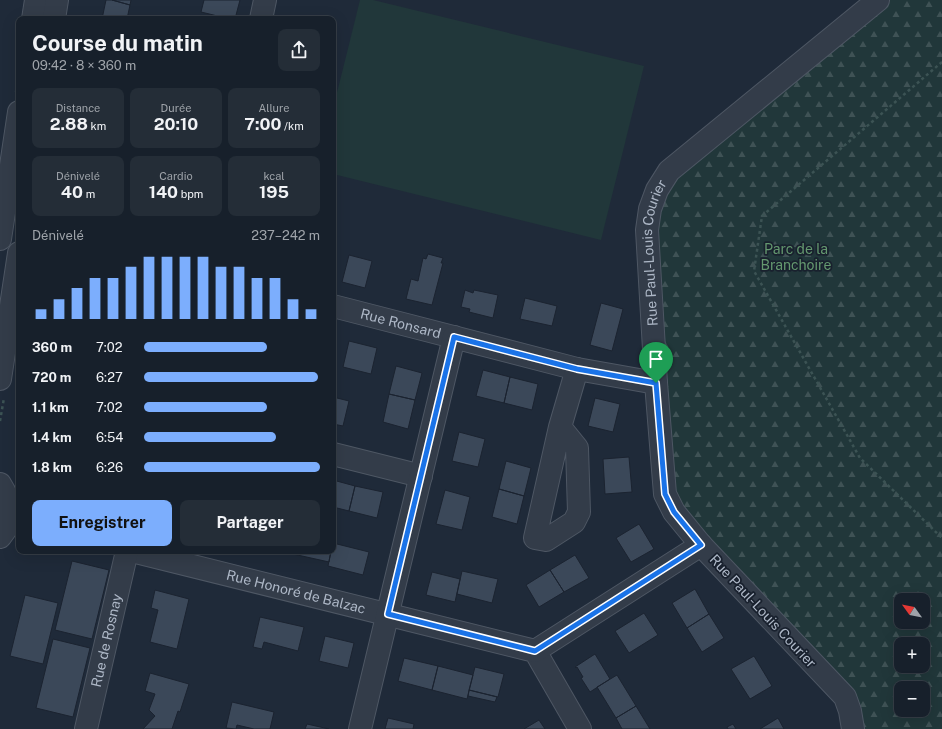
<!DOCTYPE html>
<html lang="fr">
<meta charset="utf-8">
<style>
:root{--surface:#17202b;--page:#242d37;--text:#f1f3f6;--muted:#9ea3a9;--line:#363e47;--accent:#7caefd}
body{margin:0;font-family:"Public Sans",sans-serif;background:var(--page);color:var(--text);height:100vh;display:flex;flex-direction:column;font-size:15px;white-space:nowrap}
*{box-sizing:border-box;margin:0}
p{font-size:13px;color:var(--muted)}
.icon{flex:none;width:22px;height:22px;fill:none;stroke:currentColor;stroke-width:2;stroke-linecap:round;stroke-linejoin:round}
.map{position:relative;flex:1;overflow:hidden}
.side{position:absolute;left:16px;top:16px;width:320px;height:538px;display:flex;flex-direction:column;background:var(--surface);border-radius:8px;box-shadow:0 4px 16px #0002,0 0 0 1px var(--line)}
.side>*{flex:none}
.needle{width:26px;rotate:303deg}
.controls{position:absolute;left:894px;top:593px;display:grid;gap:8px}
.controls a{display:grid;place-items:center;width:36px;height:36px;border-radius:8px;background:var(--surface);box-shadow:0 4px 16px #0002,0 0 0 1px var(--line);font-size:20px}
.pin{position:absolute;display:grid;place-items:center;width:34px;height:34px;color:#fff;margin:-41px -17px;border-radius:50% 50% 50% 0;rotate:-45deg;box-shadow:0 0 4px #0007}
.pin .icon{rotate:45deg}
.round{display:grid;place-items:center;flex:none;width:42px;height:42px;border-radius:8px;background:var(--page)}
.headline{display:flex;align-items:center;justify-content:space-between;height:68px;padding:0 16px}
h1{font-size:22px;font-weight:700;line-height:30px}
.stats{display:grid;grid-template-columns:repeat(3,1fr);gap:6px;height:68px;padding:4px 16px}
.stats div{display:grid;align-content:center;border-radius:8px;background:var(--page);text-align:center}
.stats b{font-size:17px;font-weight:700}
.stats small{font-size:11px;font-weight:400}
.stats p{font-size:11px}
.chart{height:112px;padding:8px 16px}
.chart p{display:flex;justify-content:space-between}
.chart svg{width:100%;height:72px;margin-top:4px;stroke:var(--accent);stroke-width:6}
.primary-button{display:flex;gap:8px;margin-top:auto;padding:8px 16px}
.primary-button a{flex:1;height:46px;border-radius:8px;background:var(--accent);color:#111;font-size:16px;font-weight:700;line-height:46px;text-align:center}
.primary-button a+a{background:var(--page);color:var(--text)}
ul{padding:0 16px;list-style:none;font-size:13px}
li{display:grid;grid-template-columns:64px 48px 1fr;align-items:center;height:30px}
li i{height:10px;border-radius:5px;background:var(--accent)}
.map>svg:first-child{display:block}
.forest{fill:url(#forest-firs);fill-rule:evenodd}
.garden{fill:#21373a}
.building{fill:#3b4859;stroke:#1b2330}
.lines{fill:none;stroke-linecap:round;stroke-linejoin:round}
.minor-casing{stroke:#4e5764;stroke-width:24}
.path{stroke:#3c5354;stroke-width:2.5;stroke-dasharray:3 3;stroke-linecap:butt}
.minor{stroke:#333c49;stroke-width:22}
.route-casing{stroke:#fff;stroke-width:8}
.route{stroke:#1a73e8;stroke-width:5}
.labels{text-anchor:middle;stroke-width:3.5;stroke-linejoin:round;paint-order:stroke}
.park-label{font-size:14px;fill:#64986f;stroke:#19212e}
.street-label{font-size:14px;fill:#adb7c6;stroke:#19212e}
</style>
<div class="map">
<svg width="942" height="729" viewBox="0 0 942 729">
<defs>
<pattern id="forest-firs" width="22" height="20" patternUnits="userSpaceOnUse"><rect width="22" height="20" fill="#21373a"/><path d="M5 1l3.5 6h-7zM16 11l3.5 6h-7z" fill="#3f5255"/></pattern>
</defs>
<rect width="100%" height="100%" fill="#1f2a39"/>
<path class="forest" d="M878,0H942V729H853L850,711L674,512L656,383L657,190ZM901,600H923V622H901ZM901,644H923V666H901ZM901,688H923V710H901Z"/>
<path class="garden" d="M360,0H373L644,66L601,240L333,174V109Z"/>
<path class="building" d="M106,0H112L130,5L127,19H102Z
M112,0H131L130,5Z
M204,0H240L235,19H230L201,12Z
M428,254L443,258L441,263H443L432,305L406,299L411,279L418,281L423,258L426,259Z
M349,255L372,261L365,288L342,282Z
M465,290L473,293L474,290L498,295L493,318L469,312L470,309L461,307Z
M525,298L557,306L552,326L520,319Z
M601,303L623,309L612,351L590,345Z
M349,341L377,348L371,374L343,367Z
M396,366L422,373L415,400L389,394Z
M483,370L510,377L504,403L476,396Z
M510,377L538,384L532,410L504,403Z
M389,394L415,400L408,429L383,422Z
M333,397L349,401L343,426L333,424Z
M595,398L620,404L613,432L588,426Z
M459,432L485,439L478,467L452,461Z
M629,457L632,492L605,494L603,459Z
M506,461L531,468L524,496L499,489Z
M333,480L355,486L349,511L333,507Z
M355,486L383,492L377,518L349,511Z
M499,489L524,496L517,524L492,517Z
M445,490L470,497L462,530L436,524Z
M639,524L654,549L631,562L616,538Z
M333,543L369,552L363,575L328,566L331,551H333Z
M294,551H331L329,562L293,554Z
M575,555L589,578L564,592L550,570Z
M72,561L109,570L92,639L55,630Z
M550,570L564,592L539,607L526,585Z
M462,571L498,579L492,603L457,594Z
M432,572L460,579L455,602L426,595Z
M695,589L709,614L687,628L672,603Z
M155,590L189,599L177,649L150,642L158,610L151,608Z
M25,595L58,603L43,664L10,656Z
M644,613L658,635L629,653L615,631Z
M709,614L724,638L702,652L687,628Z
M260,617L304,627L298,651L264,642L262,649L253,647Z
M325,636L354,643L348,668L319,661Z
M53,639L90,648L73,717L36,708Z
M595,654L610,679L590,692L581,678L583,677L577,667L576,668L575,667Z
M754,656L772,686L750,699L731,669Z
M404,658L438,666L432,690L398,681Z
M438,666L473,675L467,699L432,690Z
M475,667L504,674L498,697L469,690Z
M150,673L189,684L180,712L178,711L172,729H143L155,716L149,710L155,694L145,691Z
M617,675L636,706L616,718L597,687Z
M469,690L497,697L495,702L468,696Z
M232,702L274,712L270,729H254L237,725L236,729L226,728Z
M636,706L650,729H622L616,718Z
M388,718L414,724L413,729H385Z
M778,718L784,729H760Z
M539,720L545,729H524Z
M307,724L329,729H305Z
M733,724L736,729H728L727,727Z"/>
<g class="lines">
<defs>
<g id="minor">
<path d="M33,19L36,0"/>
<path d="M54,19L57,0"/>
<path d="M261,19L265,0"/>
<path d="M0,239L19,112"/>
<path id="s1" d="M333,306L577,369L656,383"/>
<path d="M0,379L19,253"/>
<path d="M560,427L577,448L579,512L574,522L546,540L535,538L560,427L577,369"/>
<path d="M333,454L421,476"/>
<path d="M0,484C7,495 14,510 9,524C7,528 3,533 0,537"/>
<path id="s2" d="M132,551L535,651L580,729"/>
<path d="M535,651L701,545"/>
<path id="s3" d="M86,729L127,551"/>
<path d="M360,729L454,337"/>
<path id="s4" d="M853,729L850,711L845,697L701,545L674,512L665,494L656,383L647,230L650,209L657,190L669,171L878,0"/>
</g>
</defs>
<use href="#minor" class="minor-casing"/>
<path class="path" d="M942,62L762,216L754,271L860,458L942,538
M16,92L19,71
M0,421L4,398"/>
<use href="#minor" class="minor"/>
</g>
<g class="lines">
<defs>
<path id="route" d="M454,337L577,369L656,383L665,494L674,512L701,545L535,651L388,614Z"/>
</defs>
<use href="#route" class="route-casing"/>
<use href="#route" class="route"/>
</g>
<g class="labels">
<g class="park-label">
<text x="796" y="254">Parc de la<tspan x="796" dy="16">Branchoire</tspan></text>
</g>
<g class="street-label">
<text dy="5" stroke="none"><textPath href="#s4" startOffset="548">Rue Paul-Louis Courier</textPath></text>
<text dy="5" stroke="none"><textPath href="#s1" startOffset="70">Rue Ronsard</textPath></text>
<text dy="5" stroke="none"><textPath href="#s2" startOffset="169">Rue Honoré de Balzac</textPath></text>
<text transform="translate(763 611) rotate(47)" y="5">Rue Paul-Louis Courier</text>
<text dy="5" stroke="none"><textPath href="#s3" startOffset="91">Rue de Rosnay</textPath></text>
</g>
</g>
</svg>
<div class="controls">
<a><svg class="needle" viewBox="-14 -14 28 28"><path d="M0-13l5 13h-10z" fill="#e53935"/><path d="M0 13l5-13h-10z" fill="#9ea3a9"/></svg></a>
<a>+</a>
<a>−</a>
</div>
<div class="pin" style="left:656px;top:383px;background:#1e9e55"><svg class="icon" aria-label="arrive" viewBox="0 0 24 24"><path d="M6 21V4h12l-3 4 3 4H6"/></svg></div>
<section class="side">
<div class="headline"><div><h1>Course du matin</h1><p>09:42 · 8 × 360 m</p></div><a class="round"><svg class="icon" aria-label="share" viewBox="0 0 24 24"><path d="M12 15V3M7 8l5-5 5 5M5 13v7h14v-7"/></svg></a></div>
<div class="stats">
<div><p>Distance</p><b>2.88<small> km</small></b></div>
<div><p>Durée</p><b>20:10</b></div>
<div><p>Allure</p><b>7:00<small> /km</small></b></div>
</div>
<div class="stats">
<div><p>Dénivelé</p><b>40<small> m</small></b></div>
<div><p>Cardio</p><b>140<small> bpm</small></b></div>
<div><p>kcal</p><b>195</b></div>
</div>
<div class="chart"><p><span>Dénivelé</span>237–242 m</p>
<svg viewBox="0 0 160 44" preserveAspectRatio="none"><path d="M5 44V38M15 44V32M25 44V25M35 44V19M45 44V19M55 44V12M65 44V6M75 44V6M85 44V6M95 44V6M105 44V12M115 44V12M125 44V19M135 44V19M145 44V32M155 44V38"/></svg>
</div>
<ul>
<li><b>360 m</b>7:02<i style="width:70%"></i></li>
<li><b>720 m</b>6:27<i style="width:99%"></i></li>
<li><b>1.1 km</b>7:02<i style="width:70%"></i></li>
<li><b>1.4 km</b>6:54<i style="width:75%"></i></li>
<li><b>1.8 km</b>6:26<i style="width:100%"></i></li>
</ul>
<div class="primary-button"><a>Enregistrer</a><a>Partager</a></div>
</section>
</div>
